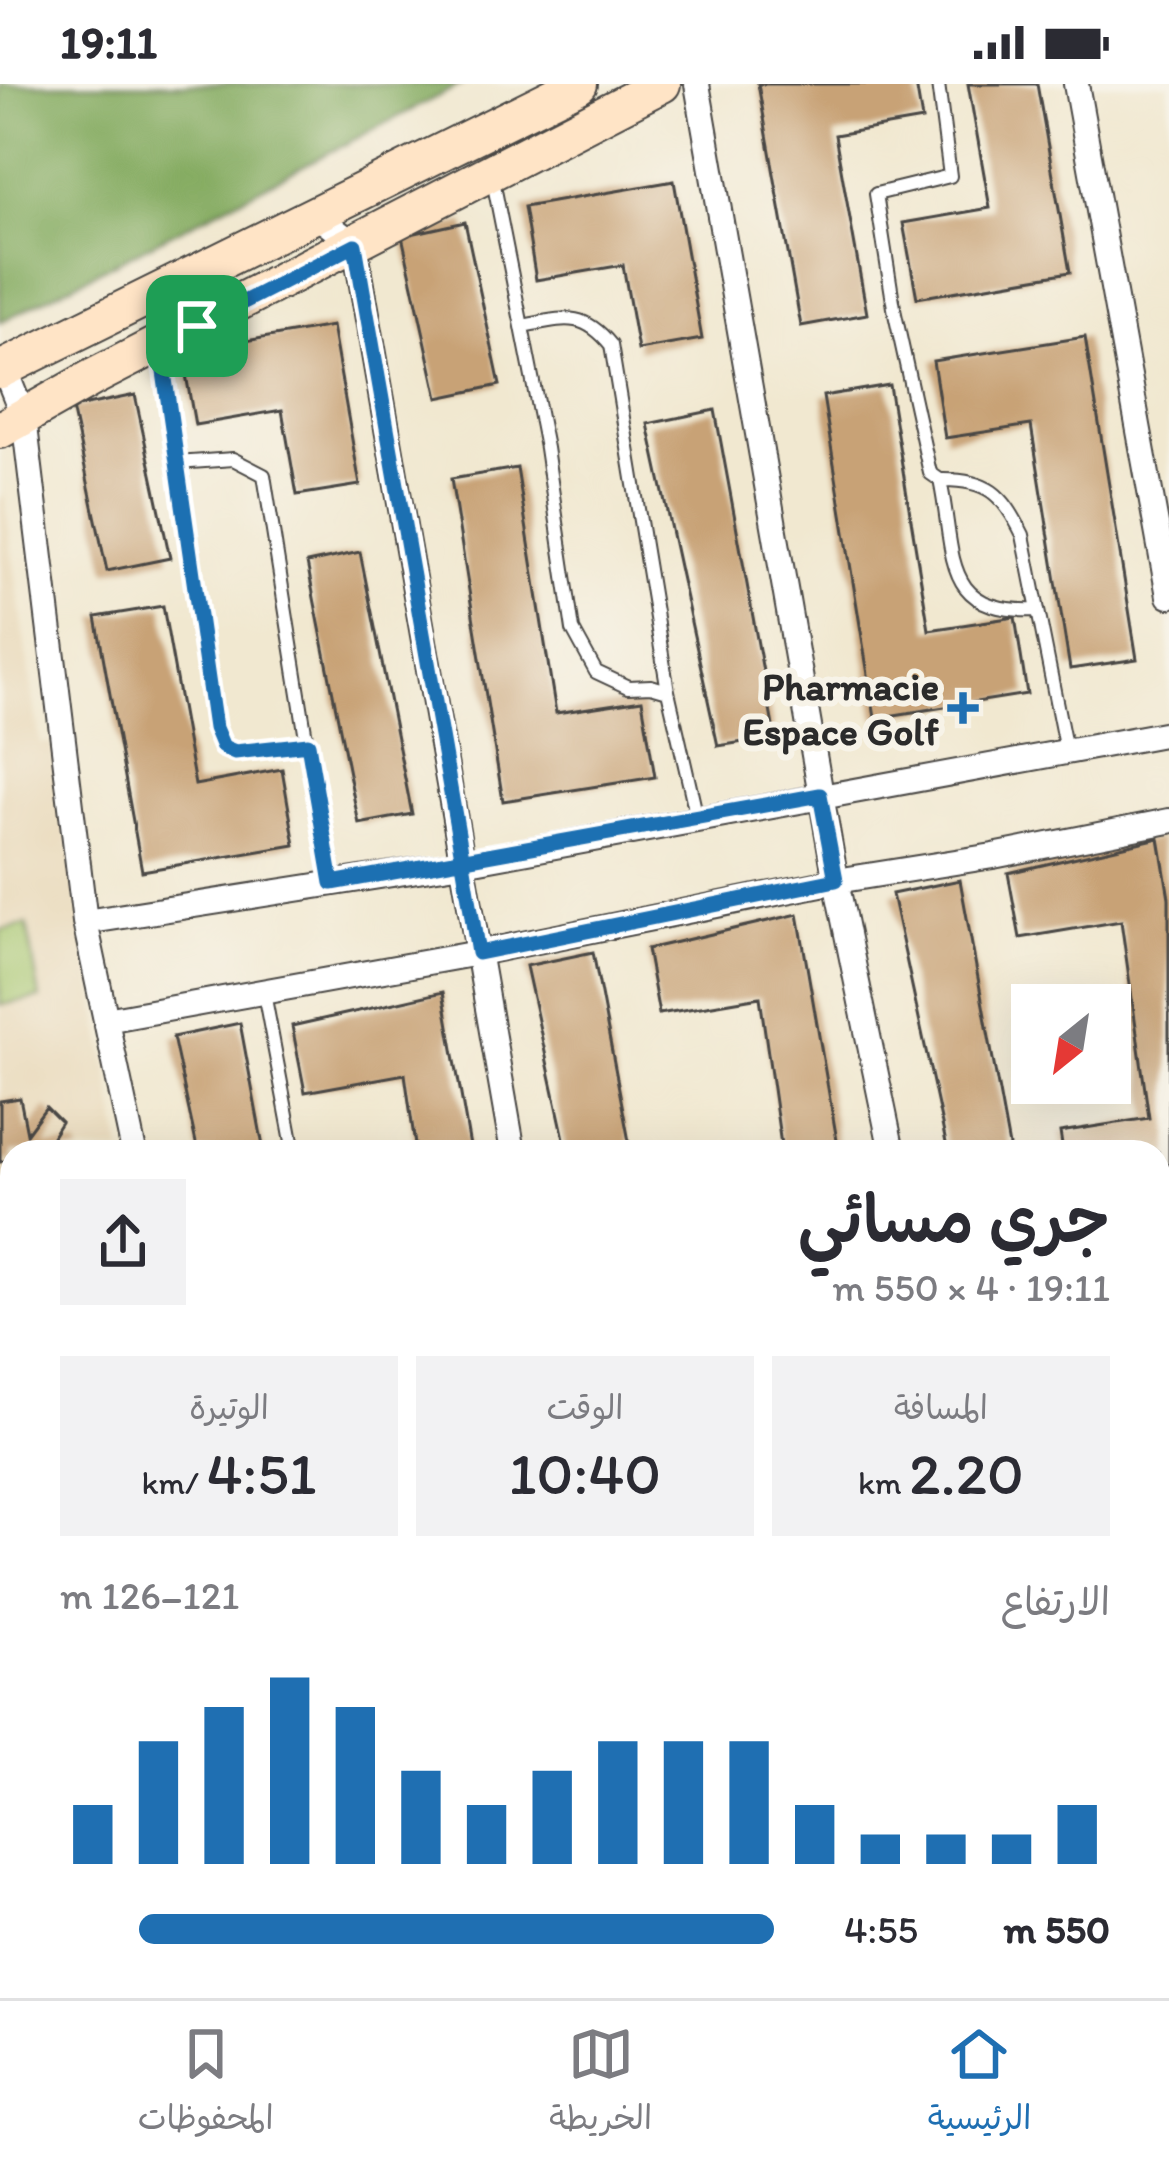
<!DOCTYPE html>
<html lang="ar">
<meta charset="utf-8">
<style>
:root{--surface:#fff;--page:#f2f2f3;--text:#2b2b33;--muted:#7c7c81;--line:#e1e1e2;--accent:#1f6fb2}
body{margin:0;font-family:Itim,"Playpen Sans Arabic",sans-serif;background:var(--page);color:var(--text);direction:rtl;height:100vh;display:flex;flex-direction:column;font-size:45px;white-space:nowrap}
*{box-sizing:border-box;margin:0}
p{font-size:39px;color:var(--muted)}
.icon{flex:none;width:66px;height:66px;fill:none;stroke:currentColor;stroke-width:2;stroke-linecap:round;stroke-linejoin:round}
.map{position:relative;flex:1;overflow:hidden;direction:ltr}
.drawer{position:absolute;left:0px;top:1056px;width:1170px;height:858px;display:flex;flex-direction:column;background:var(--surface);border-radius:36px 36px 0 0;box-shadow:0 12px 48px #0002;direction:rtl}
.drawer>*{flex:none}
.needle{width:78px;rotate:210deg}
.tools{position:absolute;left:1011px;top:900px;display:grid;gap:24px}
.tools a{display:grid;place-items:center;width:120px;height:120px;border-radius:0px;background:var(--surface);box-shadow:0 12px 48px #0002;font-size:60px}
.pin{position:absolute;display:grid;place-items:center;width:102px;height:102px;color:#fff;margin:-51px;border-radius:24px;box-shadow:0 6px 18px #0006}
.round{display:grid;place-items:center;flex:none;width:126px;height:126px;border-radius:0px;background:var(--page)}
.headline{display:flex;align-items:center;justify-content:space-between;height:204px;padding:0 60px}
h1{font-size:66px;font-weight:600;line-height:90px}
.stats{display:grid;grid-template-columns:repeat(3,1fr);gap:18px;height:204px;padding:12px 60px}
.stats div{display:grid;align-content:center;border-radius:0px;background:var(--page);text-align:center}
.stats b{font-size:60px;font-weight:600}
.stats small{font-size:33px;font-weight:400}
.stats p{font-size:33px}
.chart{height:336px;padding:24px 60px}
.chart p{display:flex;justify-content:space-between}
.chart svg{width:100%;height:216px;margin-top:12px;stroke:var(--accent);stroke-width:6}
ul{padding:0 60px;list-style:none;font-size:39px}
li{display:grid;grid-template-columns:192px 144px 1fr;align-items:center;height:90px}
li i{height:30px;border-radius:15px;background:var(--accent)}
.status{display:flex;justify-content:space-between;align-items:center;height:84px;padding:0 60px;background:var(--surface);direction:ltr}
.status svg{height:33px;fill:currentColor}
.tabs{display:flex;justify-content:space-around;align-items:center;height:168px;border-top:3px solid var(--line);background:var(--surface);font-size:33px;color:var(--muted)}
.tabs a{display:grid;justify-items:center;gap:6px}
.tabs .current{color:var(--accent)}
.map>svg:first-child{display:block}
.built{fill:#e9d9ba}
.green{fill:#a6c66e;stroke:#68784c;stroke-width:3}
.forest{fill:#84ab61;stroke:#586b46;stroke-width:3}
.building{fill:#c8a276}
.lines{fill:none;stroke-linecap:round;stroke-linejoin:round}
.lane-casing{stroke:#494744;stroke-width:16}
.street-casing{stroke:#494744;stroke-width:28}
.secondary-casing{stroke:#494744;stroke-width:40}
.lane{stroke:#fff;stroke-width:12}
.street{stroke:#fff;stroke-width:24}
.secondary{stroke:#ffe4c6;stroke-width:36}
.route-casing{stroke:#fff;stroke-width:24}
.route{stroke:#1f6fb2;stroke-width:15}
.poi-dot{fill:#1f6fb2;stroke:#f7f3e8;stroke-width:4.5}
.labels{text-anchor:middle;stroke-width:12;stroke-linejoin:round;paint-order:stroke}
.poi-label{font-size:39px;font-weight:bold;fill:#2b2b2b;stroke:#f7f3e8;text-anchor:end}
</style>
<div class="status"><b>19:11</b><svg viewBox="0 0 49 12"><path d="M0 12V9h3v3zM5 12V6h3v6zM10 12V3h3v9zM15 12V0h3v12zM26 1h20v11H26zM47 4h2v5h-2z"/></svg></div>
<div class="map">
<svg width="1169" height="1914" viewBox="0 0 1169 1914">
<rect width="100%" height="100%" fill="#f7f3e8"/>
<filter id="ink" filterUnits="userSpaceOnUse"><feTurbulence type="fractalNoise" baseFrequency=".00833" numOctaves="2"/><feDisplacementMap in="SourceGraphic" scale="24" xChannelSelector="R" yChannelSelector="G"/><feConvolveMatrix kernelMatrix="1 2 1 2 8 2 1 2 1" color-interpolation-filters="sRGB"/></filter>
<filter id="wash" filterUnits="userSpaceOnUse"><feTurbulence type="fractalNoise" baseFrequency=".004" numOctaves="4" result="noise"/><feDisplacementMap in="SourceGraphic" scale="48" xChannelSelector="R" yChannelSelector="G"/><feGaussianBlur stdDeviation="2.7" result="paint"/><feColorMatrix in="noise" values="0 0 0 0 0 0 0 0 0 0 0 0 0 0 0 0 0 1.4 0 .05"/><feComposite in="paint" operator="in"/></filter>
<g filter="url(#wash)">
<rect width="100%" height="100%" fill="#f1e8d0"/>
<path class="built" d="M4,411L40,660L51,659L122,1068H12V1358L0,1360V413Z"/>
<path class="green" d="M27,841L40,914L0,921V846Z
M428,1902H1019L1021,1914H361Z"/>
<path class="forest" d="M0,0H462L0,238Z"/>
<g id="blocks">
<path class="building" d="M758,0H916L922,36L835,51L867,230L801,242Z
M968,0H1037L1070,188L917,214L903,139L990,124Z
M674,97L702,255L638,266L623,181L536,196L524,123Z
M465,138L500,301L438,314L402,152Z
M332,242L360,401L297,411L282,326L195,341L182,268Z
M1085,253L1137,575L1070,585L1031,341L945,354L933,277Z
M889,301L929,546L1015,533L1027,610L875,634L823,312Z
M135,311L170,474L107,487L72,324Z
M715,326L775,653L718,662L648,340Z
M517,384L556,629L642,616L655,693L503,717L451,395Z
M360,468L412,730L359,740L307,479Z
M163,522L195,701L282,685L295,761L142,787L96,533Z
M1159,754L1169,814V1096L1158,1097V1068H1063L1060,1048L1149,1034L1121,837L1020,854L1008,789Z
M960,796L1010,1068H948L892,810Z
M798,830L839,1068H782L760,913L659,930L647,865Z
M593,868L631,1068H567L526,882Z
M443,908L471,1068H416L405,990L305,1008L292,942Z
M240,939L264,1068H198L173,953Z
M20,1014L27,1049L46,1023L61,1038L46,1062H78L79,1068H12V1075L0,1078V1017Z
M1169,1122V1196L1158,1198V1125Z
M12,1239V1293L0,1296V1241Z
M1169,1397V1458L1158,1459V1399Z
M40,1902H103L106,1914H43Z
M191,1902H254L256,1914H193Z
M1095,1902H1160L1162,1914H1097Z"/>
</g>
</g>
<g filter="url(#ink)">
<use href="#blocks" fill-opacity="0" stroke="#494744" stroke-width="3"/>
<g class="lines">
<defs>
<path id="lane" d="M938,0L950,92L876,110L895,230L930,389L940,396C956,471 940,530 1038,526
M492,91L546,364L573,546L596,588L628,603L651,602L668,607L697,734
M522,242C562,235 582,225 611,261L668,607
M161,261L216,644L223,663L234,668L307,660L332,799
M177,379L233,375L264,391L307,660
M940,396C988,395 1003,410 1023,451L1066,667
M264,909L294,1068
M1158,1679L1169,1718"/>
<path id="street" d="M697,0L836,797L892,1068
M1076,0L1169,512
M313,129L355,161L513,1068
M4,284L24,334L85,838L134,1068
M85,838L463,779L1169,649
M106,936L478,869L836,797L993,772L1169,737
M1158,1547L1169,1544
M0,1768L12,1766
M299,1902L301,1914
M1058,1902L1060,1914"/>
<path id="secondary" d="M0,286L579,0
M0,346L92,294L662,0"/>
</defs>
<use href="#lane" class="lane-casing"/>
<use href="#street" class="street-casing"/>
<use href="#secondary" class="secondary-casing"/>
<use href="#lane" class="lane"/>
<use href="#street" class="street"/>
<use href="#secondary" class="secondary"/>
</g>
</g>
<g class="lines" filter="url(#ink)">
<defs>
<path id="route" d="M197,242L160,260L215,644L223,663L235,668L308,660L332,799L820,711L836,796L478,869L463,778L355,161L197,242"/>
</defs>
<use href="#route" class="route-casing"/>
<use href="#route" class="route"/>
</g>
<path class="poi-dot" d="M957 606h12v12h12v12h-12v12h-12v-12h-12v-12h12z"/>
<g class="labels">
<g class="poi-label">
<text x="939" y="616">Pharmacie<tspan x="939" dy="45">Espace Golf</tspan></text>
</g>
</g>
</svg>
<div class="tools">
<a><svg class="needle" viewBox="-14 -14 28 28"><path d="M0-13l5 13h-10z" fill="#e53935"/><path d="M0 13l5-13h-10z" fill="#7c7c81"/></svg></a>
</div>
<div class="pin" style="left:197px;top:242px;background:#1e9e55"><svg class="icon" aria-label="arrive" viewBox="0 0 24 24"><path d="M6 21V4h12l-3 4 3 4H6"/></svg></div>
<section class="drawer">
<div class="headline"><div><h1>جري مسائي</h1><p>19:11 · 4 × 550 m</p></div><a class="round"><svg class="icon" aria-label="share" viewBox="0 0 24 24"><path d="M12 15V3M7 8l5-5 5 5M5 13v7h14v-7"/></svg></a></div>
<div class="stats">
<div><p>المسافة</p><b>2.20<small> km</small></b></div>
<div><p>الوقت</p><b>10:40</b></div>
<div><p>الوتيرة</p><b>4:51<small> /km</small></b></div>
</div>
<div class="chart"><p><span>الارتفاع</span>121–126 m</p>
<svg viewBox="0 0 160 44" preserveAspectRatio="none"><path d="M5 44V32M15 44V19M25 44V12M35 44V6M45 44V12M55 44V25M65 44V32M75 44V25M85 44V19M95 44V19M105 44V19M115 44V32M125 44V38M135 44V38M145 44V38M155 44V32"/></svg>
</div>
<ul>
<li><b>550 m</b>4:55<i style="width:89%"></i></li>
</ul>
</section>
</div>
<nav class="tabs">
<a class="current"><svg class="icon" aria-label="home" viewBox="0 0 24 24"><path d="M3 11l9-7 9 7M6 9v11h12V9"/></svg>الرئيسية</a>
<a><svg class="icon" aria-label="map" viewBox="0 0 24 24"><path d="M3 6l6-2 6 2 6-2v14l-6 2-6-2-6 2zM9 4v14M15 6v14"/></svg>الخريطة</a>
<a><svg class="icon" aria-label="saved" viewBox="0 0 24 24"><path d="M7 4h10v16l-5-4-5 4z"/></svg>المحفوظات</a>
</nav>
